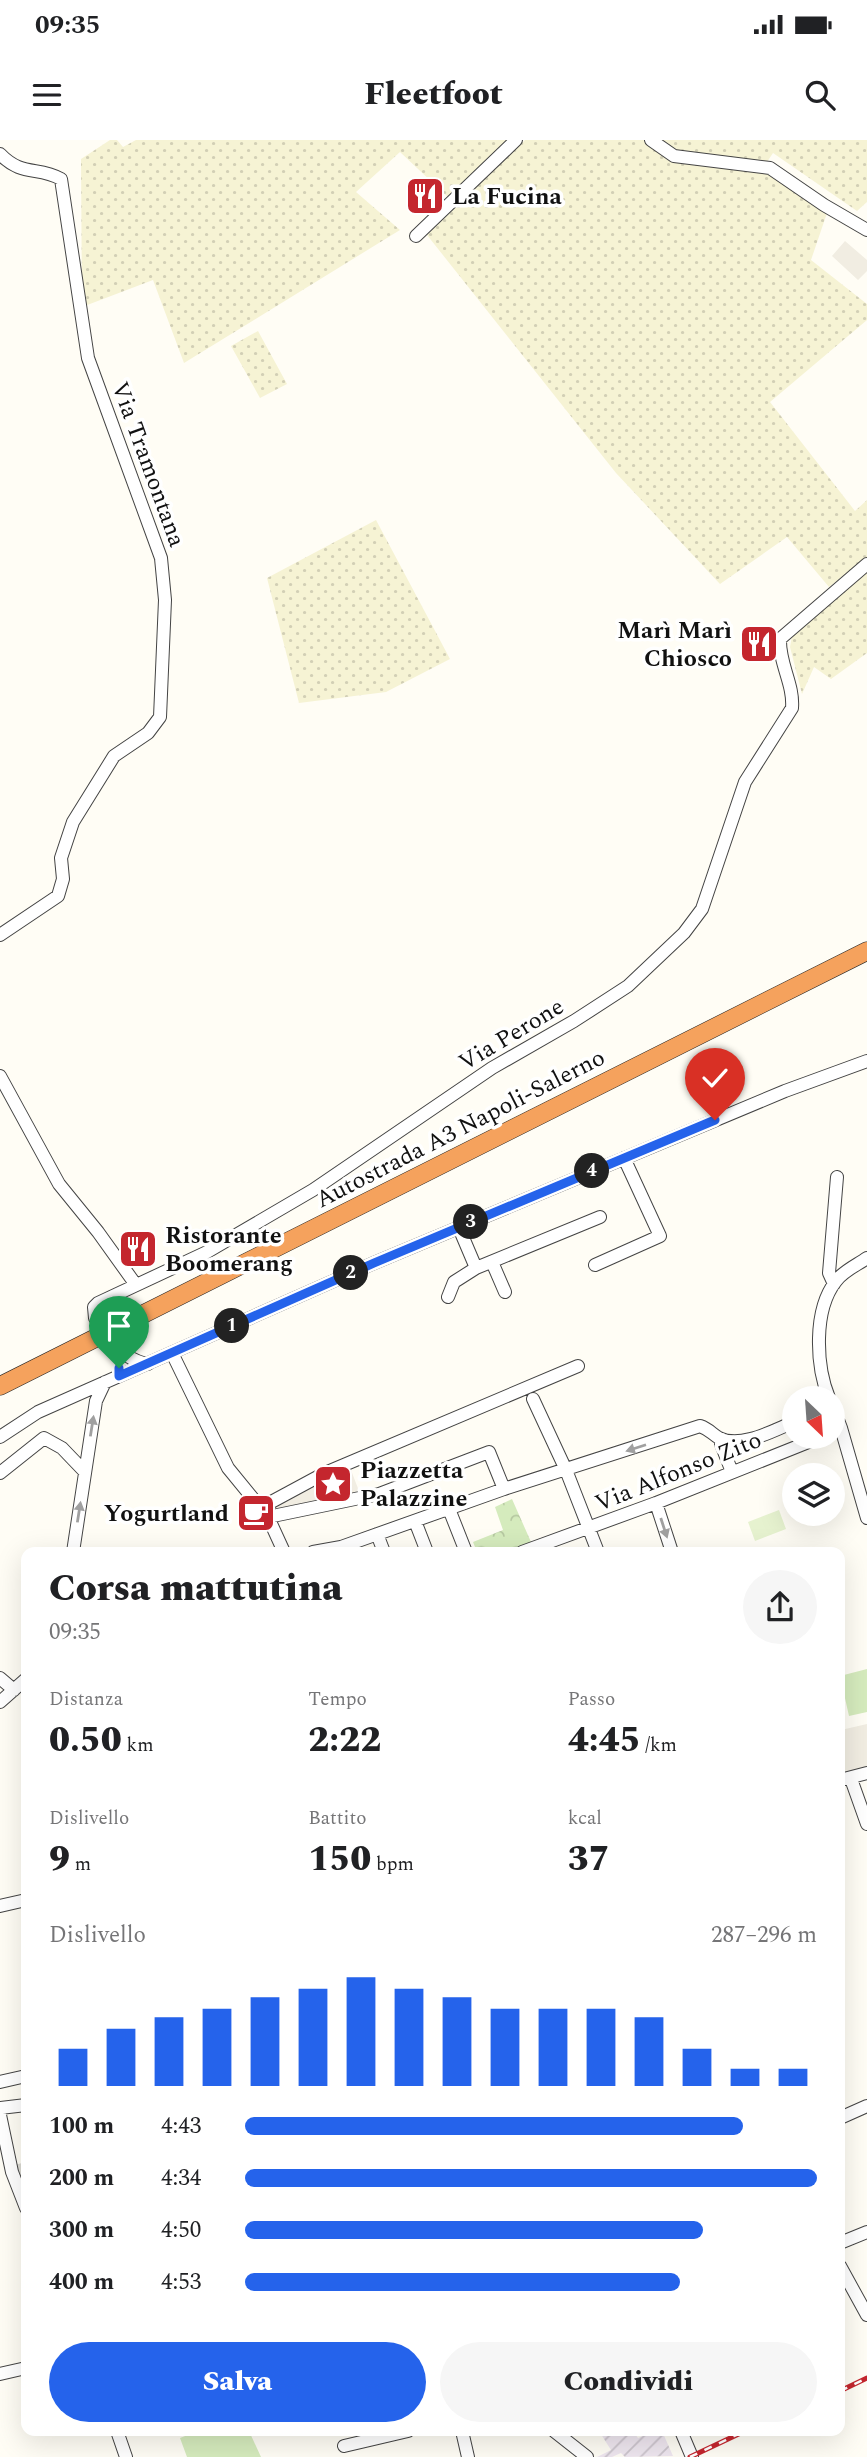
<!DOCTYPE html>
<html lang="it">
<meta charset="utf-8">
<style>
:root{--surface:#fff;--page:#f6f6f6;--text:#202124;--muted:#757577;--accent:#2563eb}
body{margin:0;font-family:Spectral,serif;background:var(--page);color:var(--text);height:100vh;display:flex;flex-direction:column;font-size:26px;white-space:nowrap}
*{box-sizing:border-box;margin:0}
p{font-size:23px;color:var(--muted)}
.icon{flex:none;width:38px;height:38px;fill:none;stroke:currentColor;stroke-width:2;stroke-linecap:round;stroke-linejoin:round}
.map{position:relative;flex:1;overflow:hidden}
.sheet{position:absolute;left:21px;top:1407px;width:824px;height:889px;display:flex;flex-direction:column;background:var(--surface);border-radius:14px;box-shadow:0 7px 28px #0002}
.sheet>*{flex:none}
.needle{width:46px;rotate:155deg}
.tools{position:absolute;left:782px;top:1246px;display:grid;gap:14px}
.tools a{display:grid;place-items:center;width:63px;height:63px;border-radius:50%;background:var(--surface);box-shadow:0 7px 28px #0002;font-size:35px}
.pin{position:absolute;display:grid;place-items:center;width:60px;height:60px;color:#fff;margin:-72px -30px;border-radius:50% 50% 50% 0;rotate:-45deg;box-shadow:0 0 7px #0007}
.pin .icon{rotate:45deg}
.km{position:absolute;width:35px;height:35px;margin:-18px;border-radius:50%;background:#222;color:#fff;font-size:19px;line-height:35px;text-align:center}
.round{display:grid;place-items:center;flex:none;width:74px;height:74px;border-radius:37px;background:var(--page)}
.head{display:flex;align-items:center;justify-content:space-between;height:119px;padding:0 28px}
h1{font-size:38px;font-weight:800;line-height:52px}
.figures{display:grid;grid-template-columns:repeat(3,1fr);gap:10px;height:119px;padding:7px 28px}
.figures div{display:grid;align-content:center}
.figures b{font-size:35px;font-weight:800}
.figures small{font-size:19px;font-weight:400}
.figures p{font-size:19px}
.chart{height:196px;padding:14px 28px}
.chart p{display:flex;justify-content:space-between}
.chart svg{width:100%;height:126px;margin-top:7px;stroke:var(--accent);stroke-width:6}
.button{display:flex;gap:14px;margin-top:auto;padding:14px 28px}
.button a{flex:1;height:80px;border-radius:42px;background:var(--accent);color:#fff;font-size:28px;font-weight:800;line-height:80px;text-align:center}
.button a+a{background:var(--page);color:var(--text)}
ul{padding:0 28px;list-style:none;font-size:23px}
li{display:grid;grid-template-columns:112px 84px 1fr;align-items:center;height:52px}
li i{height:18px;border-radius:9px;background:var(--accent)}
.status{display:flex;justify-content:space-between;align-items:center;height:49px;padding:0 35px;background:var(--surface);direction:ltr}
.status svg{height:19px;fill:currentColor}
header{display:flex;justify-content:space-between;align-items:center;height:91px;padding:0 28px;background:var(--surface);font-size:32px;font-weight:800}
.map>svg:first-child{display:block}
.industrial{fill:url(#industrial-furrows)}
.farmland{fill:url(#farmland-dots)}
.park{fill:url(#park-crowns)}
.garden{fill:#d5ebbd}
.pitch{fill:#e6f2cf}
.plaza{fill:#f1ede2}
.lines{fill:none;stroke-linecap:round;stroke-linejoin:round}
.minor-tunnel{stroke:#dbdad3;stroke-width:12;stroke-dasharray:12 6;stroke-linecap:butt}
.minor-casing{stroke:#444;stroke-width:14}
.highway-casing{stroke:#222;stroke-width:19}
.minor{stroke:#fff;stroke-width:12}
.highway{stroke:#f5a25d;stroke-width:18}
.rail-casing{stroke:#c4262e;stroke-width:5}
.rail{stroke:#fff;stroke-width:2.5;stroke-dasharray:8;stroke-linecap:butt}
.oneway{fill:#a0a0a0}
.route-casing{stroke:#fff;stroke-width:14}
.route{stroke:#2563eb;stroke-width:9}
.labels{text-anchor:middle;stroke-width:7;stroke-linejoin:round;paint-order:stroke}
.poi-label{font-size:24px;font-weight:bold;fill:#111;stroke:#fff;text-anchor:start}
.street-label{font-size:24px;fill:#111;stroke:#fff}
</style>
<div class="status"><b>09:35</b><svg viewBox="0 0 49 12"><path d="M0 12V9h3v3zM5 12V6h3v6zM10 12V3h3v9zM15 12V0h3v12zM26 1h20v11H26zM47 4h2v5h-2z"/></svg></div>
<header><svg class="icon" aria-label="menu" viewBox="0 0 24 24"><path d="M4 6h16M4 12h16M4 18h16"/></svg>Fleetfoot<svg class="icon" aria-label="search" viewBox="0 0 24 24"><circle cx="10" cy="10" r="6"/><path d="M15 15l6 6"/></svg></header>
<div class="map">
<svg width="867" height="2317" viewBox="0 0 867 2317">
<defs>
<pattern id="industrial-furrows" width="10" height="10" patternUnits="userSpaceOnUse" patternTransform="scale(1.75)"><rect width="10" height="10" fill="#eee6ef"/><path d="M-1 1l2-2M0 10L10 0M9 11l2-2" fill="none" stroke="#cbc4cc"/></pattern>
<pattern id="farmland-dots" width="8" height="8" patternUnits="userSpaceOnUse" patternTransform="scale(1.75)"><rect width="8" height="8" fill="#f6f3d4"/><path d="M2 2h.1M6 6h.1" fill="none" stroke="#d2cfb5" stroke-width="1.8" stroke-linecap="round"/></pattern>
<pattern id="park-crowns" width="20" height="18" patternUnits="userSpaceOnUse" patternTransform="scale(1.75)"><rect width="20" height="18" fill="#d5ebbd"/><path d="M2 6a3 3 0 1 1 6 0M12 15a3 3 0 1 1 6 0" fill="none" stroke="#b6c8a1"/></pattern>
</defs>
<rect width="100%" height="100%" fill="#fffdf5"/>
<path class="industrial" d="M599,2291H633L638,2298L654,2291H662L673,2316L625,2317L621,2313L612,2317H597L611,2310Z"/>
<path class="farmland" d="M110,0H117L123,7L136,0H516L452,61L400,12L356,52L400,90L184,223L153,140L82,167L81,19Z
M525,0H867V62L857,71L773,13L765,25L827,73L811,120L867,164V180L770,262L855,371L867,360V417L829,447L787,397L720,444L616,333L427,95Z
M258,191L287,244L260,258L231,206Z
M376,380L450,519L386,552L299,563L267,438Z
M867,432V513L831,539L814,527L802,554L790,507L792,496Z"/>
<path class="park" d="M512,1359L531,1402L507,1412H477L473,1402L503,1390L495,1367Z"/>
<path class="garden" d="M867,1529V1572L849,1576L840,1536Z
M198,2291H249L261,2317H187L180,2298Z"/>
<path class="pitch" d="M779,1370L786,1389L755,1401L748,1382Z"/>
<path class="plaza" d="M845,101L867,120V131L858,140L832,116Z
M349,1325L359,1351L332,1360L277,1373L273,1365Z
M867,1584V1628L840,1632L841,1590Z"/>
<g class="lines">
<path class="minor-tunnel" d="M12,2032L26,2028"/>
<defs>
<path id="minor" d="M651,0L674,16L770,28L824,65L867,90
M0,14C22,37 38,26 61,39L88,218L161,418L165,460L160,577L148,593L114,616L73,682L61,718L63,739L58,756L0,795
M416,96L516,0
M0,936L59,1044L98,1092L136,1145
M459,1088L476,1128
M492,1122L505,1152
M595,1125L660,1096L624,1018
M834,1144L829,1133L837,1037
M448,1157L454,1142L476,1128L600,1077
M95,1178L94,1167L98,1163L207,1112L313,1050L492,928L574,881L628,846L684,793L702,769L745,642L792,568C794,544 779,524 780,499L867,424
M111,1207C126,1213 132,1222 148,1224
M172,1213L228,1328L268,1377L284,1412
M829,1258C816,1226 813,1170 836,1141C843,1131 857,1125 867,1118
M533,1259L566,1330L598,1412
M833,1267L841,1288L867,1378
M0,1297L38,1272L374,1123L785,951L867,921
M722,1299L721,1304L732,1332
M0,1333L44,1298L62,1308L85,1332
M656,1363L672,1412
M262,1367L325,1333L578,1226
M449,1369L466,1412
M268,1377L379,1354L489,1312L504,1349
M415,1381L427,1412
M377,1394L384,1412
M73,1412L96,1261L105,1242
M313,1412L341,1407L504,1349L700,1286C709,1289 712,1294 719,1298C741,1309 774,1290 794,1282
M522,1412L656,1363L821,1297
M0,1538L14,1550
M0,1562L26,1539
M851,1639L867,1684
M840,1640L867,1633
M0,1766L26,1760
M0,1942L26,1936
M0,1968L26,1965
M0,1975L12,2032L26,2068
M840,1978L867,1966
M840,2103L867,2092
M840,2126L867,2175
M0,2234L26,2228
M117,2291L126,2317
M462,2291L468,2317
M554,2291L587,2317
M681,2291L692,2317
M344,2306L408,2291"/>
<path id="highway" d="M0,1246L867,811"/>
</defs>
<use href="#minor" class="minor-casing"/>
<use href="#highway" class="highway-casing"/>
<use href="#minor" class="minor"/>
<use href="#highway" class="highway"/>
<defs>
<path id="rail" d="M840,2251L867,2238
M690,2317L745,2291"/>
</defs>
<use href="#rail" class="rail-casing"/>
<use href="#rail" class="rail"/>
</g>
<defs><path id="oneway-solid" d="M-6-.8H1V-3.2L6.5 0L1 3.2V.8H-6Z" transform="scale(1.75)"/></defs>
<g class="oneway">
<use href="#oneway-solid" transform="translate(92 1286) rotate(-81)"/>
<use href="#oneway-solid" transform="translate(636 1308) rotate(162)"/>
<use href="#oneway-solid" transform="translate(79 1372) rotate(-81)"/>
<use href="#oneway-solid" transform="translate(664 1388) rotate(72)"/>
</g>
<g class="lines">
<defs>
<path id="route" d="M119,1228V1236L374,1123L715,980"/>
</defs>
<use href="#route" class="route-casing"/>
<use href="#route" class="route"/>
</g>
<defs>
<symbol id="restaurant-square" viewBox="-11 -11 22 22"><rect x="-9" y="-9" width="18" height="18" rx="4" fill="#c4262e" stroke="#fff"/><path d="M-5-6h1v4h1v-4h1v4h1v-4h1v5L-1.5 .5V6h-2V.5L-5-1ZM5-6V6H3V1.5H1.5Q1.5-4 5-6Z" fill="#fff"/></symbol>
<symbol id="sight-square" viewBox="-11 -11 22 22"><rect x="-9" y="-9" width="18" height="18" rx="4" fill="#c4262e" stroke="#fff"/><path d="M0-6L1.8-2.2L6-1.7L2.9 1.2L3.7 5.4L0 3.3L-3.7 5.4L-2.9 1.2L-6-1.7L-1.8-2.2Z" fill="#fff"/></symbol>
<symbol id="cafe-square" viewBox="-11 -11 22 22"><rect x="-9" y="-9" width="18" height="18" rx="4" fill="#c4262e" stroke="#fff"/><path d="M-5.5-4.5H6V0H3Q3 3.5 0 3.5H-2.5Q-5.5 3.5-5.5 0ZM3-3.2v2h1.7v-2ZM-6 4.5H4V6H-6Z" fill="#fff"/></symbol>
</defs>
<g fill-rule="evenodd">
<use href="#restaurant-square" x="403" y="34" width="44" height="44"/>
<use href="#restaurant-square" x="737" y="482" width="44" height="44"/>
<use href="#restaurant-square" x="116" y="1087" width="44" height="44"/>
<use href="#sight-square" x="311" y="1322" width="44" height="44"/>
<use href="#cafe-square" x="234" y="1351" width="44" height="44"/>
</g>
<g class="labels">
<g class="poi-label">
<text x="452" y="64">La Fucina</text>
<text x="732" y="498" text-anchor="end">Marì Marì<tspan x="732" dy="28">Chiosco</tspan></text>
<text x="165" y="1103">Ristorante<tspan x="165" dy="28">Boomerang</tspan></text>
<text x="360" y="1338">Piazzetta<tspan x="360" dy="28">Palazzine</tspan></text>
<text x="229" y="1381" text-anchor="end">Yogurtland</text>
</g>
<g class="street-label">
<text transform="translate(149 324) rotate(70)" y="8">Via Tramontana</text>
<text transform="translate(511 894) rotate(-31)" y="8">Via Perone</text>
<text transform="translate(460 988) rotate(-27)" y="8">Autostrada A3 Napoli-Salerno</text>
<text transform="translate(678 1331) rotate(-22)" y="8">Via Alfonso Zito</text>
</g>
</g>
</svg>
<div class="tools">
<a><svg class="needle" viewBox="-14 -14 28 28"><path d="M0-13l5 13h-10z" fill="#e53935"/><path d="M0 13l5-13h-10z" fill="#757577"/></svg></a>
<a><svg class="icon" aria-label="layers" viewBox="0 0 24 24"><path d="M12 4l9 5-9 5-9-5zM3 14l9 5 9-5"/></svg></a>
</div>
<div class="pin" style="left:119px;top:1228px;background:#1e9e55"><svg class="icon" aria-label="arrive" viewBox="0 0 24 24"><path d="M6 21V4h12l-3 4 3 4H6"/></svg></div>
<div class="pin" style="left:715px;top:980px;background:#d93025"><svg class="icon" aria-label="check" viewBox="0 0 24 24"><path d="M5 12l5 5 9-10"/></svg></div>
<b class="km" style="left:232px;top:1186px">1</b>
<b class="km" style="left:351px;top:1133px">2</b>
<b class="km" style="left:471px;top:1082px">3</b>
<b class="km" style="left:592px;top:1031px">4</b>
<section class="sheet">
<div class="head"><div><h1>Corsa mattutina</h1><p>09:35</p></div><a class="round"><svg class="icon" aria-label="share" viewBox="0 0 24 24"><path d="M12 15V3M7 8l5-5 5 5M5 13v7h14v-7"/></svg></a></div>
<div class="figures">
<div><p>Distanza</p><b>0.50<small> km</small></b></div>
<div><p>Tempo</p><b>2:22</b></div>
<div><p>Passo</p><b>4:45<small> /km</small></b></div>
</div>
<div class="figures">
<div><p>Dislivello</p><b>9<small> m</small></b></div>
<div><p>Battito</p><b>150<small> bpm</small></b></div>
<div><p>kcal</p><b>37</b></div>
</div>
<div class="chart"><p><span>Dislivello</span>287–296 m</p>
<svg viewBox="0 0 160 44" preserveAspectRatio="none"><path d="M5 44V31M15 44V24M25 44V20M35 44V17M45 44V13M55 44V10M65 44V6M75 44V10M85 44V13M95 44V17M105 44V17M115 44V17M125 44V20M135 44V31M145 44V38M155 44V38"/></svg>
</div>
<ul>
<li><b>100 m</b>4:43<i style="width:87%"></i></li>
<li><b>200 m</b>4:34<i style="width:100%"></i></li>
<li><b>300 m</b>4:50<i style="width:80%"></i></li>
<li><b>400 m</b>4:53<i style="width:76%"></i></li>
</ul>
<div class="button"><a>Salva</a><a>Condividi</a></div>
</section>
</div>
